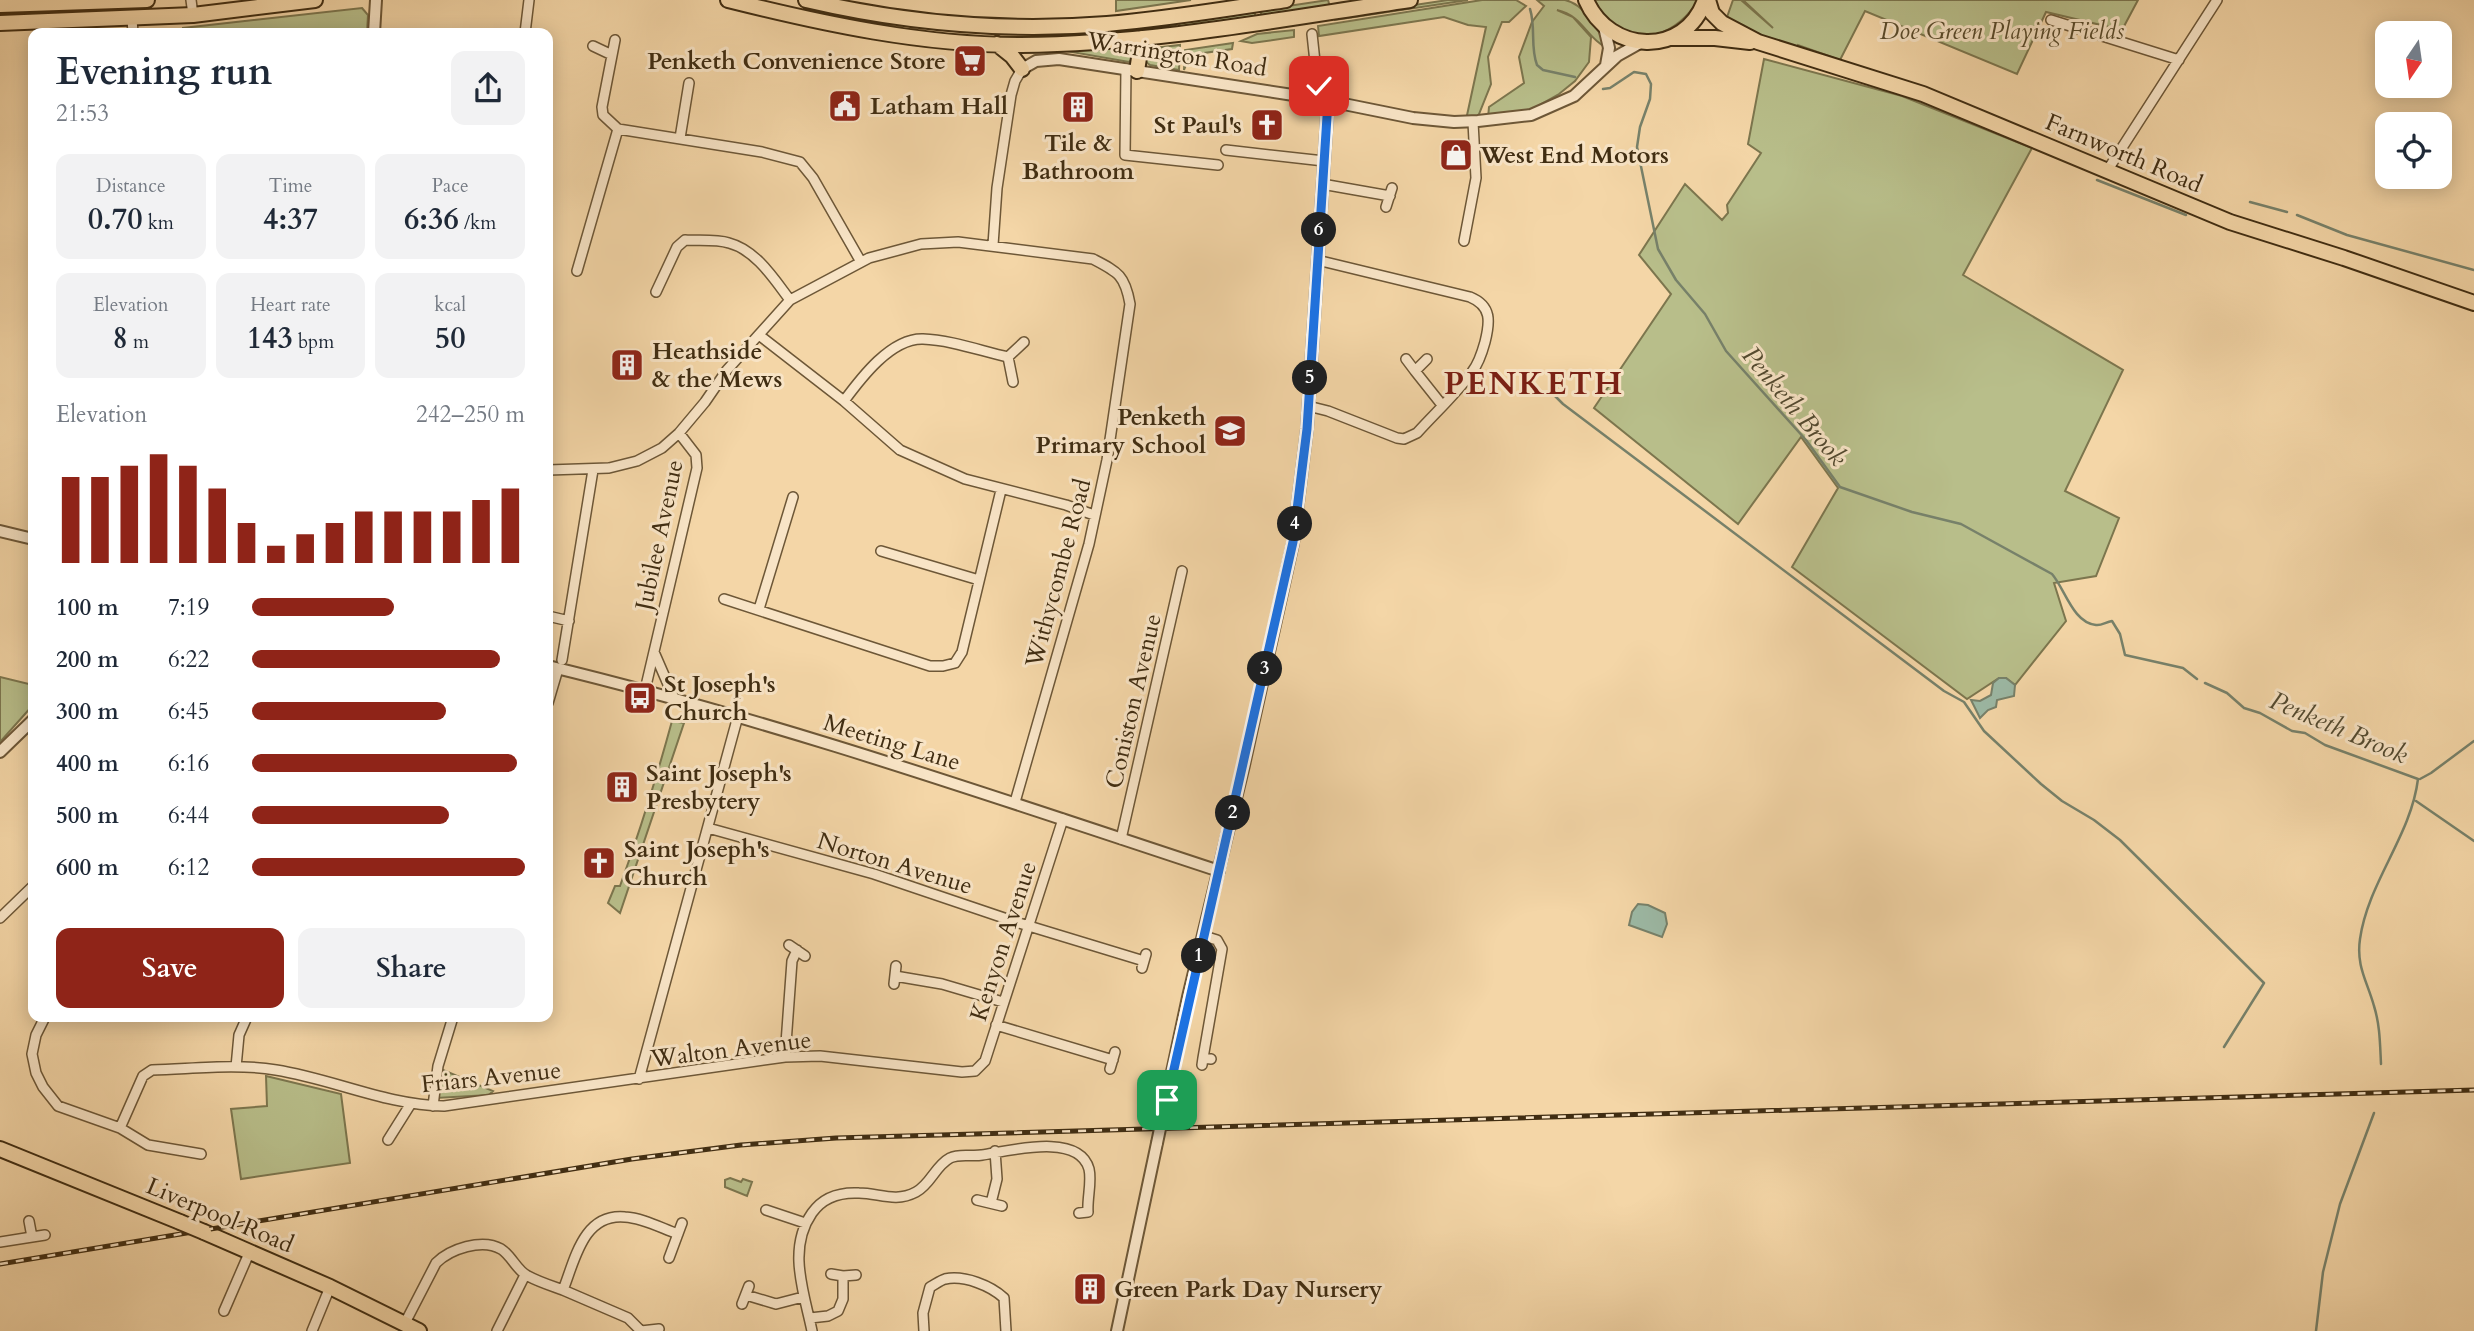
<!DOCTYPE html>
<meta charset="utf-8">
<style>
:root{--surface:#fff;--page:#f2f2f3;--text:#1f2937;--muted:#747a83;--accent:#8f2418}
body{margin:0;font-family:Cardo,serif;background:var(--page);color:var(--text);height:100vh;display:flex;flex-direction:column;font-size:26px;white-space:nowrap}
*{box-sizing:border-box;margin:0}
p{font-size:23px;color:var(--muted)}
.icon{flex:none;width:38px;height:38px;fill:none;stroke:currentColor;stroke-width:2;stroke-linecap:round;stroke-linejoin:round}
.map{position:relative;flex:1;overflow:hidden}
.details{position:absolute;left:28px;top:28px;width:525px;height:994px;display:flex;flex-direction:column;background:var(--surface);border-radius:14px;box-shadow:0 4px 18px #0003}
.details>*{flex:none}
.needle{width:46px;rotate:193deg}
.fabs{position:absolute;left:2375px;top:21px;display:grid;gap:14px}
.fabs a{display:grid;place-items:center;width:77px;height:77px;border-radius:14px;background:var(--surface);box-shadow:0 4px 18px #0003;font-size:35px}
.pin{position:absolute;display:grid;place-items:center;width:60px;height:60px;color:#fff;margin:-30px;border-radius:14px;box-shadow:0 4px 10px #0006}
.km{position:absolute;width:35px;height:35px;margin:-18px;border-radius:50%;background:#222;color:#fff;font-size:19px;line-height:35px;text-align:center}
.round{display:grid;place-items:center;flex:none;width:74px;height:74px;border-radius:14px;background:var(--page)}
.head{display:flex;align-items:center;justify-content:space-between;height:119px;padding:0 28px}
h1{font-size:38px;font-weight:700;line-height:52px}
.metrics{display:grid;grid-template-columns:repeat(3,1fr);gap:10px;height:119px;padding:7px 28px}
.metrics div{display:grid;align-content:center;border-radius:14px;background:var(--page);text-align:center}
.metrics b{font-size:30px;font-weight:700}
.metrics small{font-size:19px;font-weight:400}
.metrics p{font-size:19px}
.chart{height:196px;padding:14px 28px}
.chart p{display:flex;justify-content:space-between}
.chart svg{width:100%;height:126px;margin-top:7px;stroke:var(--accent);stroke-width:6}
.primary-button{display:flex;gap:14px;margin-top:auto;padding:14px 28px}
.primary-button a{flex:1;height:80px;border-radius:14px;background:var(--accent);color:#fff;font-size:28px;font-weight:700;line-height:80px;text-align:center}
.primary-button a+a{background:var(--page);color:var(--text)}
ul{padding:0 28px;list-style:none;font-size:23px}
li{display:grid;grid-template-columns:112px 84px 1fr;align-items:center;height:52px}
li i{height:18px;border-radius:9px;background:var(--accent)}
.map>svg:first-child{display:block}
.green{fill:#b8be8a;stroke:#7c764e;stroke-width:2}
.water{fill:#9cb9a5;stroke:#77816a;stroke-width:2}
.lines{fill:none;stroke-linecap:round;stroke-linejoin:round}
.stream{stroke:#77816a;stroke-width:2.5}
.minor-casing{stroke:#6d5737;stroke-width:12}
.tertiary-casing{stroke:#6d5737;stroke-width:14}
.primary-casing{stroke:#402d12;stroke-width:18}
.trunk-casing{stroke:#402d12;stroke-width:18}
.minor{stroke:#f8e4c6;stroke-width:9}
.tertiary{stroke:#f8e4c6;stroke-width:10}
.primary{stroke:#f4d6a7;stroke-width:14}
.trunk{stroke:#f4d6a7;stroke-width:14}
.rail-casing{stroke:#402d12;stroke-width:5}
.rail{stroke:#f8e4c6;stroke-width:2.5;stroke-dasharray:8;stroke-linecap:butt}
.tertiary-bridge-casing{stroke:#6d5737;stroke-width:14;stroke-linecap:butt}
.trunk-bridge-casing{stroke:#402d12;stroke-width:18;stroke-linecap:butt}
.tertiary-bridge{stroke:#f8e4c6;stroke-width:10}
.trunk-bridge{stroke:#f4d6a7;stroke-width:14}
.route-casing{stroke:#fff;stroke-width:14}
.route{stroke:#1a73e8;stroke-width:9}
.labels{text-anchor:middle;stroke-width:6;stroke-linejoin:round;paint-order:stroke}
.park-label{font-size:24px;font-style:italic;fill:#584a2a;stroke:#f8e4c6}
.street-label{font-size:24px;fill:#402d12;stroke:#f8e4c6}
.poi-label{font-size:24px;font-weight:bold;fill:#402d12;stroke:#f8e4c6;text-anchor:start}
.water-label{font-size:26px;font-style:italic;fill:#52492f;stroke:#f8e4c6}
.district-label{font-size:32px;font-weight:bold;letter-spacing:2px;fill:#7a1f14;stroke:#f8e4c6}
</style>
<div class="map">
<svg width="2474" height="1331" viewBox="0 0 2474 1331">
<rect width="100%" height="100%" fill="#f4d6a7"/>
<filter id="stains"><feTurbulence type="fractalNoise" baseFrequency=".00286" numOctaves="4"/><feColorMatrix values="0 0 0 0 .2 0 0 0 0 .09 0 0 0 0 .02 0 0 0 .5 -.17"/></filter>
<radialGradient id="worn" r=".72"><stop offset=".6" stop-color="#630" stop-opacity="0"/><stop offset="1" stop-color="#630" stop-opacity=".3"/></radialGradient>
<path class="green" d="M1116,0H1191L1116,11Z
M1328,0L1330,7L1260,17L1262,10Z
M1448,0H1468L1335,20L1334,17Z
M1482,0H1516L1526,6L1509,22H1502L1488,57L1491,84L1477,119L1466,120L1486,27L1468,25L1444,17L1319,36L1318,26Z
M1537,0C1545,0 1557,0 1565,0C1584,4 1600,30 1605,47C1585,36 1583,16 1557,10L1573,17L1591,37L1589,62L1575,81L1559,94L1527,112L1488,118L1489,107L1524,83L1519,57L1532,22L1544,6Z
M1594,0H1698C1679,34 1636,51 1606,19C1601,13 1597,6 1594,0Z
M1733,0H1741L1773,28L1743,0H2138L2122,30L2046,12L2017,74L1865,11L1840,60L1798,45L1797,49L1742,29L1726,20Z
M362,8L368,15L367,33H183V28Z
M1255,11V17L1180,28L1179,22Z
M1175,22L1176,28L1064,39L1063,32Z
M1294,30V37L1252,43L1241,41L1257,34Z
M1233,43L1232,49L1190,55L1184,70L1185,50Z
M1180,45L1179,70L1150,65L1146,62V54L1154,48Z
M1120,47L1134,51L1133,58L1129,62L1066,51V49Z
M1764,59L1902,96L2032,148L1963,275L2123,370L2065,491L2119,518L2096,576L2054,583L2066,621L2015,685L2006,678H1999L1967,699L1792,567L1838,488L1801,437L1738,524L1594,408L1671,294L1639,255L1685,184L1722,220L1728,213L1727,205L1761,153L1748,144Z
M0,677L33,685V705L0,742Z
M672,721L684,723L620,913L608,903L615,886H620C640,831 657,776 672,721Z
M443,1070L493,1091L489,1095L436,1098Z
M266,1076L341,1094L350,1163L241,1179L231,1109L267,1106Z
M730,1178L741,1182L743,1179L752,1182L747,1196L725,1187V1180Z"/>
<path class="water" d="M1999,678H2006L2015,685L2014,696L1997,700L1996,707L1988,710L1980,718L1971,700L1980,701L1991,695L1993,683Z
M1638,904L1648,905L1665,913L1667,924L1662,937L1629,925L1632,912Z"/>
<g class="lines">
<path class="stream" d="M1530,9C1536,28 1530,47 1537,65L1543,70L1575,77
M1603,89L1610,88L1634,72L1646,74L1651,84L1650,99L1640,127L1637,147L1658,249L1676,280L1705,314L1726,351L1806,440L1840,487L1912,512L1961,524L2052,574C2065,589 2073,623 2096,625C2101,626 2106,622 2112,621L2120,634L2125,655L2183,668L2197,679
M2097,180L2186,215
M2250,202L2287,212
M2297,215L2347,235L2474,270
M1554,395L1563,404L1944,691L1964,702L1984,731L2041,784L2062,801L2094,820L2120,840L2264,983L2224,1047
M2205,683L2227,693L2244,708L2260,713L2292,731L2305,733L2325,745L2418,779C2411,836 2368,882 2360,939C2356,966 2367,981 2374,1006C2380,1025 2380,1044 2381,1064
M2420,779L2431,773L2474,741
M2416,801L2474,841
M2316,1331L2323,1272L2340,1204L2374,1113"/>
<defs>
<path id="minor" d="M191,0L193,15
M132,19L133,33
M2051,20L2179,60
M525,33L529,0
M1312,34L1319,99
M615,40L602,107L603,115L618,129L762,152L800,162L813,178L861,262
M593,46L612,55
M1126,69L1125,155L1218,165
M680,138L689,83
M1226,150L1324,161
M2107,171L2217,0
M1322,184L1390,196
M1386,207L1392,188
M1464,241L1476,178L1473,122
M993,245L997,188L1011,95L1015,81L1022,69
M577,271L618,129
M656,292L677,247L685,240C699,241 716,239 729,243C756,250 774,279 790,300
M759,335L844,401L900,450L965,479L1066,505L1094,515
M1406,359L1415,371L1427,359
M1415,371L1442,405
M1013,382L1008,357L1024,342
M844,401C861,378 891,338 923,339C951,340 981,351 1008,357
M1308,406L1328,411L1397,438L1404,439L1417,433C1435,413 1456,394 1472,372C1479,363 1482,353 1485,342C1490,322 1492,306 1470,297L1317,260
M548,470L609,468L637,461L662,448L679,433L705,402L727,370L790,300L869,258L921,244L958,242L1093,259C1118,272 1125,275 1130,304L1107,460L1089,544L1015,802
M881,551L979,580
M724,599L930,666H943L955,663L962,652L1001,490
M759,609L793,497
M548,616L569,621
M654,652L674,698
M562,660L593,470
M645,690L697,468L696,455L679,433
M548,703L558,669
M708,828L874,874L1019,923L1144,961
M1121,839L1182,571
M0,918L33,886
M789,945L805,956
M1142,968L1146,954
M895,976L942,984L1003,1002
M894,984L896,966
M45,1017L36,1035L32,1054L36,1073L43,1087L58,1106L120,1128L148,1145L201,1154
M996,1025L1113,1060
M785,1057L792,961L797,950
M1203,1058L1222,949L1217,940L1204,936
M1202,1065L1203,1058L1211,1059
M236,1067L239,1035L247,1017
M1110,1069L1115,1052
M639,1079L738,716
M433,1106L438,1066L453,1017
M120,1128L143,1076L152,1070C192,1069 235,1063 276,1070C333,1079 386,1105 444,1106L785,1057L820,1056L962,1072L975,1071L985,1061L1063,819
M388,1140L410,1105
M977,1200L1002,1206
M991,1203L997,1179L995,1151
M766,1210L805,1223
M29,1221L32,1237L45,1235
M0,1242L32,1237
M669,1258L682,1223
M831,1274L843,1276L856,1275
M563,1290L628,1318L641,1331L659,1329
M746,1295L776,1304L803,1297
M742,1304L749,1286
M224,1311L250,1251
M810,1318L828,1316L838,1311L843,1299V1276
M405,1323L436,1263C450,1249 482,1238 501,1249C512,1256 517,1271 528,1276C539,1282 552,1286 563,1290C575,1260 583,1213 625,1217C643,1218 661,1228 678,1234
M312,1331L330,1287
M497,1331L525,1275
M812,1331C804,1292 787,1249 812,1213C823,1197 840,1192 859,1193C879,1193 895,1203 916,1192C931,1184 935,1166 950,1158C960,1153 972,1157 982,1155C1009,1151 1079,1132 1089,1169C1092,1182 1087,1198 1088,1212L1079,1213
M924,1331L923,1313L930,1287C934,1285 941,1280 945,1279C965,1275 991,1286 1004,1298L1006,1331"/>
<path id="tertiary" d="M1604,27L1609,48L1606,65
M374,33L376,0
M1022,69L1036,61L1059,59L1319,99L1413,118L1454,122L1478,121L1531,115L1574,96L1617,56L1642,42
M0,531L33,539
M548,666C776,721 997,798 1219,871
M0,752L33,720
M1166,1100L1188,997L1244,765L1293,543L1307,429L1328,101
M1117,1331L1157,1143"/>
<path id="primary" d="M728,0C824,24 922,45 1021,45C1151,44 1281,19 1410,0
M806,0C904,23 1006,32 1107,24C1167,19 1227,9 1286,0
M1586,0C1609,54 1685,58 1705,0
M1708,0L1712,13L1722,23L1758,42L1923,94L2230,222L2344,258L2474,303
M0,5L147,0
M0,23L193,15L315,0
M1672,38H1715L1750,42
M997,44L1012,56L1022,69
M1137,71L1142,38"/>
<path id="trunk" d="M0,1149L180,1222
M204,1232L330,1287L419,1331"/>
</defs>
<use href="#minor" class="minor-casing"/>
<use href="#tertiary" class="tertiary-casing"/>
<use href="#primary" class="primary-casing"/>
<use href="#trunk" class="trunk-casing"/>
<use href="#minor" class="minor"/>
<use href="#tertiary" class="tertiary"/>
<use href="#primary" class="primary"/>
<use href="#trunk" class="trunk"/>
<defs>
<path id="rail" d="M0,1264L632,1159L741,1145L836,1138L2474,1090"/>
</defs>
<use href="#rail" class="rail-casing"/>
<use href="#rail" class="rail"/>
<defs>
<path id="tertiary-bridge" d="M1157,1143L1166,1100"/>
<path id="trunk-bridge" d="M180,1222L204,1232"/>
</defs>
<use href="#tertiary-bridge" class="tertiary-bridge-casing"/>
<use href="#trunk-bridge" class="trunk-bridge-casing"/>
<use href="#tertiary-bridge" class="tertiary-bridge"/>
<use href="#trunk-bridge" class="trunk-bridge"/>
</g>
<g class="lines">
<defs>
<path id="route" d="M1167,1100L1293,542L1307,429L1328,101L1319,100V86"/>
</defs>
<use href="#route" class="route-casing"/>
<use href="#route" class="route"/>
</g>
<defs>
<symbol id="supermarket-square" viewBox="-11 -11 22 22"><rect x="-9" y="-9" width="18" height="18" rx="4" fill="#8f2418" stroke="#f8e4c6"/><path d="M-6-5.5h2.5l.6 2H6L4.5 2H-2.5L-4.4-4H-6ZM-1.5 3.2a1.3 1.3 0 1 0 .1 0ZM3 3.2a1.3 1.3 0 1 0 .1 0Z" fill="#fff"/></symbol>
<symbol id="civic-square" viewBox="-11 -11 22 22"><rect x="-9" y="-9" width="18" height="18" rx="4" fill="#8f2418" stroke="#f8e4c6"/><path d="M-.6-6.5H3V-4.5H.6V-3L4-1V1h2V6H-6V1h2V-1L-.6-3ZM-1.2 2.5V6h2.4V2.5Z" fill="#fff"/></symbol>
<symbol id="building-square" viewBox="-11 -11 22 22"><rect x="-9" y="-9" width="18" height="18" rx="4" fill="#8f2418" stroke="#f8e4c6"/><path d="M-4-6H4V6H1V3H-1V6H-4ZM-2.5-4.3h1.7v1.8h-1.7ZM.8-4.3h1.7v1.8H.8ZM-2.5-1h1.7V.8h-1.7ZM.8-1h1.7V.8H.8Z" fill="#fff"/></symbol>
<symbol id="church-square" viewBox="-11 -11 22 22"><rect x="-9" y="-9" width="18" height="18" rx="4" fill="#8f2418" stroke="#f8e4c6"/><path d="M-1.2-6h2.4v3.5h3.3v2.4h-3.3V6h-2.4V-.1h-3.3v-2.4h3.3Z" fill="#fff"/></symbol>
<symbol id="shop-square" viewBox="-11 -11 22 22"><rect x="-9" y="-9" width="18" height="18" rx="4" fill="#8f2418" stroke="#f8e4c6"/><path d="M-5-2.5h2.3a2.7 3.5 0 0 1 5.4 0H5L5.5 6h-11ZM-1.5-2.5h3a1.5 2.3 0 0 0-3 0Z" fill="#fff"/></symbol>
<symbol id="school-square" viewBox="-11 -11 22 22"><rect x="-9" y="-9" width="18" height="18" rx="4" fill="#8f2418" stroke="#f8e4c6"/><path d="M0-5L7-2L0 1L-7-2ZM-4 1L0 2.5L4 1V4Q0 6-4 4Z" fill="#fff"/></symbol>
<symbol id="bus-square" viewBox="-11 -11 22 22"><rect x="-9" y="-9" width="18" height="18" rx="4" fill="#8f2418" stroke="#f8e4c6"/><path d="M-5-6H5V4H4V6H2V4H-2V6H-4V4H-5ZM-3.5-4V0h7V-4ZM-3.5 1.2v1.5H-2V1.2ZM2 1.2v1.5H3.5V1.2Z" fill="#fff"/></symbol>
</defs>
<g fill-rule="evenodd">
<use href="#supermarket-square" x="951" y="42" width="38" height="38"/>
<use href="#civic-square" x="826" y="87" width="38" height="38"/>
<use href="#building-square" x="1059" y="88" width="38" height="38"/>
<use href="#church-square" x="1248" y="106" width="38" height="38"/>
<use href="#shop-square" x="1437" y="136" width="38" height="38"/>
<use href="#building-square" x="608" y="346" width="38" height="38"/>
<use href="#school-square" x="1211" y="412" width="38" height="38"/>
<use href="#bus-square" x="621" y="679" width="38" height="38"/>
<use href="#building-square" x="603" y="768" width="38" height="38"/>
<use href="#church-square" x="580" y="844" width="38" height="38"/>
<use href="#building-square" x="1071" y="1270" width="38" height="38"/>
</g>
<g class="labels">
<g class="park-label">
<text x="2002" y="39">Doe Green Playing Fields</text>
</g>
<g class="street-label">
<text transform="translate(1177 54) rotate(9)" y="8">Warrington Road</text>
<text transform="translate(2124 153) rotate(23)" y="8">Farnworth Road</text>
<text transform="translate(659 535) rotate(-78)" y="8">Jubilee Avenue</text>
<text transform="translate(1058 573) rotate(-75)" y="8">Withycombe Road</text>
<text transform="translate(1133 701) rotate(-77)" y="8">Coniston Avenue</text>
<text transform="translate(892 742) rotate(17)" y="8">Meeting Lane</text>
<text transform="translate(895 863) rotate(17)" y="8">Norton Avenue</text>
<text transform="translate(1003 941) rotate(-72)" y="8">Kenyon Avenue</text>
<text transform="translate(731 1049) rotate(-7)" y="8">Walton Avenue</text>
<text transform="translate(491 1077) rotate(-6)" y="8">Friars Avenue</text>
<text transform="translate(220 1215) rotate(23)" y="8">Liverpool Road</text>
</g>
<g class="poi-label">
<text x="946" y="69" text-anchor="end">Penketh Convenience Store</text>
<text x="870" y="114">Latham Hall</text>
<text x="1242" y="133" text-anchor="end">St Paul's</text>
<text x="1078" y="151" text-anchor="middle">Tile &amp;<tspan x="1078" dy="28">Bathroom</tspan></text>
<text x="1480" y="163">West End Motors</text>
<text x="652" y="359">Heathside<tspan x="652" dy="28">&amp; the Mews</tspan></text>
<text x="1206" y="425" text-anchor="end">Penketh<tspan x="1206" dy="28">Primary School</tspan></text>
<text x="664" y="692">St Joseph's<tspan x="664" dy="28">Church</tspan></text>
<text x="646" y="781">Saint Joseph's<tspan x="646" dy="28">Presbytery</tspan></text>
<text x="624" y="857">Saint Joseph's<tspan x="624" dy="28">Church</tspan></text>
<text x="1114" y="1297">Green Park Day Nursery</text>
</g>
<g class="water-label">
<text transform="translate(1795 406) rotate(50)" y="9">Penketh Brook</text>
<text transform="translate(2339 727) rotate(23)" y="9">Penketh Brook</text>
</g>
<g class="district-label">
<text x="1534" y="394">PENKETH</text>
</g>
</g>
<rect width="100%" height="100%" filter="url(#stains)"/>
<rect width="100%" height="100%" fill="url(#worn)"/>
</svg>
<div class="fabs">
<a><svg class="needle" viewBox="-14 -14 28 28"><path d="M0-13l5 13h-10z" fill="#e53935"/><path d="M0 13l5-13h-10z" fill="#747a83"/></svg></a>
<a><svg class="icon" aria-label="locate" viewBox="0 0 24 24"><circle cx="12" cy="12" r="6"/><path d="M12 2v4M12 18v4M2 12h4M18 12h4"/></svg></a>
</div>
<div class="pin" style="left:1167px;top:1100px;background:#1e9e55"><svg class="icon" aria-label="arrive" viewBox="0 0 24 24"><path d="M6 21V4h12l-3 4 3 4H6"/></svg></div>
<div class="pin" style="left:1319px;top:86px;background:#d93025"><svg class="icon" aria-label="check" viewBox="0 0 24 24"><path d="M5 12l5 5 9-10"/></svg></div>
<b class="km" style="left:1199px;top:956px">1</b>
<b class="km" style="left:1233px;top:813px">2</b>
<b class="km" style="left:1265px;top:669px">3</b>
<b class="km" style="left:1295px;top:524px">4</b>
<b class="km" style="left:1310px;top:378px">5</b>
<b class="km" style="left:1319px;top:230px">6</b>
<section class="details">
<div class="head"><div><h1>Evening run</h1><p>21:53</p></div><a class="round"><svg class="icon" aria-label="share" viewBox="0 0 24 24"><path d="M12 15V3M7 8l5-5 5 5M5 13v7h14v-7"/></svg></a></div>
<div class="metrics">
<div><p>Distance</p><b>0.70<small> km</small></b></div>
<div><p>Time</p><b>4:37</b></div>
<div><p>Pace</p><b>6:36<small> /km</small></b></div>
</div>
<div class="metrics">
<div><p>Elevation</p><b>8<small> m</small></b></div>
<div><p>Heart rate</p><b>143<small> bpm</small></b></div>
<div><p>kcal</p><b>50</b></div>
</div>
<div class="chart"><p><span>Elevation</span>242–250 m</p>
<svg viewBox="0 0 160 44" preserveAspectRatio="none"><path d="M5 44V14M15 44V14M25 44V10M35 44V6M45 44V10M55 44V18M65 44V30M75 44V38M85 44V34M95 44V30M105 44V26M115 44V26M125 44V26M135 44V26M145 44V22M155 44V18"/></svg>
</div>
<ul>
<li><b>100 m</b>7:19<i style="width:52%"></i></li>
<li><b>200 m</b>6:22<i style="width:91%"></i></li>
<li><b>300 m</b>6:45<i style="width:71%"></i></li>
<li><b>400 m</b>6:16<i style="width:97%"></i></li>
<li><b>500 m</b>6:44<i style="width:72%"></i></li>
<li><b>600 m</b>6:12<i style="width:100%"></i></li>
</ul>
<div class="primary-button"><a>Save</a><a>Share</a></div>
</section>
</div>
